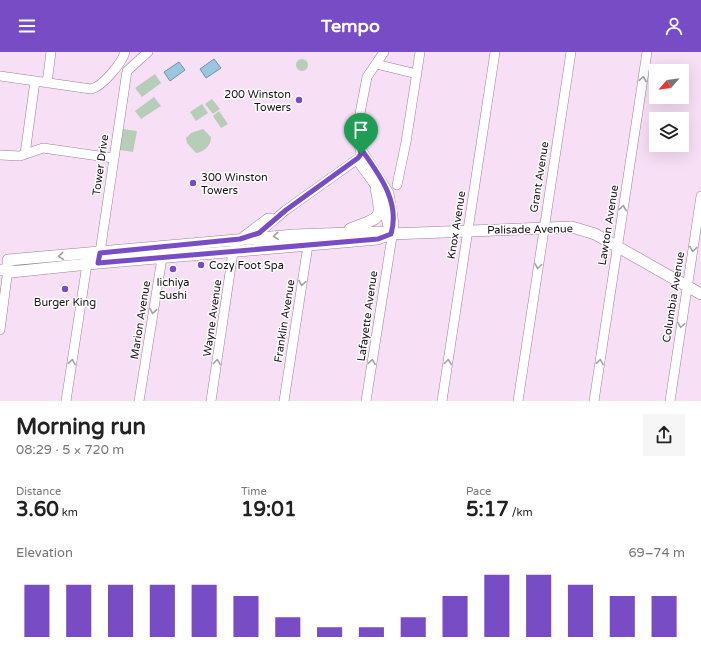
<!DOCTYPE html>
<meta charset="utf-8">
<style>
:root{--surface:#fff;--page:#f6f6f6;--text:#222;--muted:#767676;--accent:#784cc5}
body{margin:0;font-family:"Varela Round",sans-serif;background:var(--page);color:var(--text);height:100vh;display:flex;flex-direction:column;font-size:15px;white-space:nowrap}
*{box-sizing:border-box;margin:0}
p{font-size:13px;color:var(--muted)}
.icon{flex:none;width:22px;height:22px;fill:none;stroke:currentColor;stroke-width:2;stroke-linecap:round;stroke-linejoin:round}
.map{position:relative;height:349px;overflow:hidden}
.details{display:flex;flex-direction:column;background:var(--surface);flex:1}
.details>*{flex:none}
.needle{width:26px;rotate:242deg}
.buttons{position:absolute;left:649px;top:12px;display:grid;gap:8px}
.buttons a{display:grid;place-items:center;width:40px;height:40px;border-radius:0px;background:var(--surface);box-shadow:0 4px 16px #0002;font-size:20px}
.pin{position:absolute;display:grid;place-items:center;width:34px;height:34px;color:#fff;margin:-41px -17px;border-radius:50% 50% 50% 0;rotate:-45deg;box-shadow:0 0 4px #0007}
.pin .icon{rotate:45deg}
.round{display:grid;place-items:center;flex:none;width:42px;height:42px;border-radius:0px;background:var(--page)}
.headline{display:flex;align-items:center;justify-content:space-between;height:68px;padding:0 16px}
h1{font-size:22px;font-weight:700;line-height:30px}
.metrics{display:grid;grid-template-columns:repeat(3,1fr);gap:6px;height:68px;padding:4px 16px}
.metrics div{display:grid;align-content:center}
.metrics b{font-size:20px;font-weight:700}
.metrics small{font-size:11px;font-weight:400}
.metrics p{font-size:11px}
.chart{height:112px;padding:8px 16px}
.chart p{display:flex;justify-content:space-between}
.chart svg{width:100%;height:72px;margin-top:4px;stroke:var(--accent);stroke-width:6}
header{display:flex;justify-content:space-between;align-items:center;height:52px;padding:0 16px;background:var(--accent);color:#fff;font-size:18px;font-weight:700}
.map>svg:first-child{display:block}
.green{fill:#b6cdb7}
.water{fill:#9bc6e0;stroke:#738fa3}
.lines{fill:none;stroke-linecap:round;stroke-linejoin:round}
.minor-casing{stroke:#988297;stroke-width:10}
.major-casing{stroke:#988297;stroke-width:12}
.minor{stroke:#fff;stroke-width:9}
.major{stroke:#fff;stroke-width:11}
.oneway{stroke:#a29fa2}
.route-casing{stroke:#fff;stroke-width:8}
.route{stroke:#784cc5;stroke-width:5}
.poi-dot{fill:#784cc5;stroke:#fff;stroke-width:1.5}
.labels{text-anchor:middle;stroke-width:3;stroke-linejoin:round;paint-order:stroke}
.poi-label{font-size:11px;fill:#160e16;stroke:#fff;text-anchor:start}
.street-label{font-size:11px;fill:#160e16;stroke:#fff}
</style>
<header><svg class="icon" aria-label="menu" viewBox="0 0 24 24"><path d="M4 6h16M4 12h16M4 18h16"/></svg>Tempo<svg class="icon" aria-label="person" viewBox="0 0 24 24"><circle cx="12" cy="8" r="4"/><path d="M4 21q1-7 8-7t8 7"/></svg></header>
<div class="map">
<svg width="701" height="349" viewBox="0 0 701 349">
<rect width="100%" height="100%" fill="#f7dff6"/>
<path class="green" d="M296 13a6 6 0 1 1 12 0a6 6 0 1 1-12 0Z
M155,22L161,31L142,45L135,36Z
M154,45L161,54L141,67L135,59Z
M212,47L220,57L213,62L205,52Z
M202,52L208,61L196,69L190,60Z
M219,59L228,72L221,76L213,64Z
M123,77L137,79L133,100L120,98Z
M203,77L211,85C211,94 204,100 196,101L187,91L186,86L191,81Z"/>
<path class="water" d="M214,7L221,16L206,26L200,17Z
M179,10L185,18L170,29L164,20Z"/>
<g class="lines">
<defs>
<path id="minor" d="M376,12L417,22
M0,24L91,37C102,35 122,11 125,0
M47,31L51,0
M359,94L389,141L394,172L366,349
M25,102L35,29
M0,103L20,104L43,96L113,106
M357,108C364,119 379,136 383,148C386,160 385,171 391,182
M397,133L406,90L420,0
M244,184L268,166L274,167
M249,184C265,179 273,168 286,158L359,106L361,102L357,77L367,25L384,0
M99,207L127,19L148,0
M0,278L8,217
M66,349L87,212
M139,349L162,206L165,201
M211,349L233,200L236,194
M284,349L308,193
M442,349L495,0
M518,349L571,0
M594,349L647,0
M670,349L701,144"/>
<path id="major" d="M350,177C377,165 384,172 376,137
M8,217V208L294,183L380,180L391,182L572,175L595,182L701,242
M1,218L8,217L11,220L98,211L378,187L388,183"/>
</defs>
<use href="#minor" class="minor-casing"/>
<use href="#major" class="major-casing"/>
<use href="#minor" class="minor"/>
<use href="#major" class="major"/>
</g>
<defs><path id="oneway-chevron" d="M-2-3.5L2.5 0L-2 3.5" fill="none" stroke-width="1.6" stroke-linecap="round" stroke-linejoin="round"/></defs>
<g class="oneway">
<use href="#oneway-chevron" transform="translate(643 27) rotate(-81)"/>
<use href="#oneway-chevron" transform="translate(623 156) rotate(-81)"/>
<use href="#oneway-chevron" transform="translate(276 184) rotate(175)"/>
<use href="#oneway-chevron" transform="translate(693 197) rotate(99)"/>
<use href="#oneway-chevron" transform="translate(61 204) rotate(175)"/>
<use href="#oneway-chevron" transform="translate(538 214) rotate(98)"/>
<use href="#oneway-chevron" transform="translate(302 231) rotate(99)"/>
<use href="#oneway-chevron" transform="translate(153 259) rotate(99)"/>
<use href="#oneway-chevron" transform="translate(681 273) rotate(98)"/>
<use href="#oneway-chevron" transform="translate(72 310) rotate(-81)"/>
<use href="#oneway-chevron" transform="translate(217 310) rotate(-82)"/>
<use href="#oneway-chevron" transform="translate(372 310) rotate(-82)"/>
<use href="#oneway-chevron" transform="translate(448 310) rotate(-82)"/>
<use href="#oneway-chevron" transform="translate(600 310) rotate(-81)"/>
</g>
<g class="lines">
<defs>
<path id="route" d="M359,94C377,120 401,148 391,182L378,187L98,211L100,201L240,187L259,181L286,158L358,106L361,102Z"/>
</defs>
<use href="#route" class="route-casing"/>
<use href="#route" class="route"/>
</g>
<g class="poi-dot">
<circle cx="299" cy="48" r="4"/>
<circle cx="193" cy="131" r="4"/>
<circle cx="201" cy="213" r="4"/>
<circle cx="173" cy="217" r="4"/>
<circle cx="65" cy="237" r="4"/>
</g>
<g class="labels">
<g class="poi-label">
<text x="291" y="46" text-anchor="end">200 Winston<tspan x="291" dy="13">Towers</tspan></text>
<text x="201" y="129">300 Winston<tspan x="201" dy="13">Towers</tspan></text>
<text x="209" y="217">Cozy Foot Spa</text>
<text x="173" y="234" text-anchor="middle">Iichiya<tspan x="173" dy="13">Sushi</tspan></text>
<text x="65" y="254" text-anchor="middle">Burger King</text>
</g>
<g class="street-label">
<text transform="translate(100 113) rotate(-82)" y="4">Tower Drive</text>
<text transform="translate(539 125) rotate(-81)" y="4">Grant Avenue</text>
<text transform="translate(456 173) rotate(-81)" y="4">Knox Avenue</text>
<text transform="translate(608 173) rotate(-81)" y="4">Lawton Avenue</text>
<text transform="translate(530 177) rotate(-1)" y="4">Palisade Avenue</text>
<text transform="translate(673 245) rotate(-81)" y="4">Columbia Avenue</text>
<text transform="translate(367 264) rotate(-82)" y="4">Lafayette Avenue</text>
<text transform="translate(212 266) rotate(-82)" y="4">Wayne Avenue</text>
<text transform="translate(140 268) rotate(-81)" y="4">Marion Avenue</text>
<text transform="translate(284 269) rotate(-81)" y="4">Franklin Avenue</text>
</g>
</g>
</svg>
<div class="buttons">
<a><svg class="needle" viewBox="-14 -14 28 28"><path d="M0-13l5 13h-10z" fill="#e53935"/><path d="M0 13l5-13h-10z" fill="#767676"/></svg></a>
<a><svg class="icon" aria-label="layers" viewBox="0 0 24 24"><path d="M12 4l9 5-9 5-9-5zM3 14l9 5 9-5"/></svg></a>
</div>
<div class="pin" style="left:361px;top:102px;background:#1e9e55"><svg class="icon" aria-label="arrive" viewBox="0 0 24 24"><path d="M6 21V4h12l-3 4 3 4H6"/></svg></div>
</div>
<section class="details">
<div class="headline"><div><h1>Morning run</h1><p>08:29 · 5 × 720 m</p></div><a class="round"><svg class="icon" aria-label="share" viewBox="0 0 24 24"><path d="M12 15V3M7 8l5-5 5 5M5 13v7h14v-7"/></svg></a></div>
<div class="metrics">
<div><p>Distance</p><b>3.60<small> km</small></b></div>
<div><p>Time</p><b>19:01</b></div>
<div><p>Pace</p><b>5:17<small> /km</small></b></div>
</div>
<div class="chart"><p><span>Elevation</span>69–74 m</p>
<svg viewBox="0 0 160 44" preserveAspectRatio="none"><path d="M5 44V12M15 44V12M25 44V12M35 44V12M45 44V12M55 44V19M65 44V32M75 44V38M85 44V38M95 44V32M105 44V19M115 44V6M125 44V6M135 44V12M145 44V19M155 44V19"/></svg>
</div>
</section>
